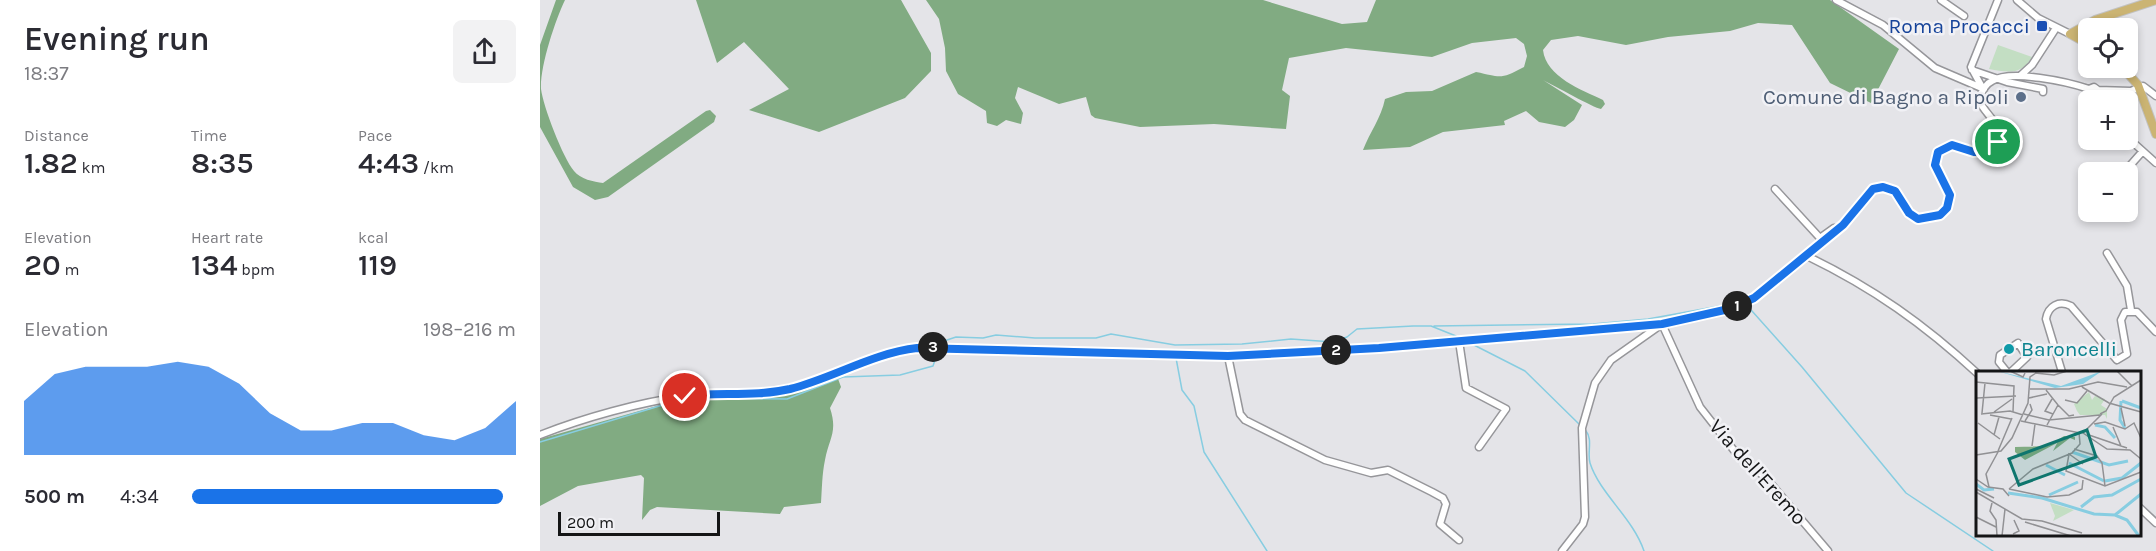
<!DOCTYPE html>
<meta charset="utf-8">
<style>
:root{--surface:#fff;--page:#f2f2f3;--text:#2b2b33;--muted:#7c7c81;--accent:#1a73e8}
body{margin:0;font-family:Karla,sans-serif;background:var(--page);color:var(--text);height:100vh;display:flex;flex-direction:column;font-size:22px;white-space:nowrap}
*{box-sizing:border-box;margin:0}
p{font-size:20px;color:var(--muted)}
.icon{flex:none;width:33px;height:33px;fill:none;stroke:currentColor;stroke-width:2;stroke-linecap:round;stroke-linejoin:round}
.map{position:relative;flex:1;overflow:hidden}
.panel{display:flex;flex-direction:column;background:var(--surface);width:540px}
.panel>*{flex:none}
.tools{position:absolute;left:1538px;top:18px;display:grid;gap:12px}
.tools a{display:grid;place-items:center;width:60px;height:60px;border-radius:9px;background:var(--surface);box-shadow:0 3px 9px #0003;font-size:30px}
.scale{position:absolute;left:18px;bottom:15px;width:162px;box-sizing:border-box;padding-left:6px;border:3px solid #141516;border-top:0;font-size:16px;line-height:21px;white-space:nowrap;color:#141516;-webkit-text-stroke:4px #f1f1f5;paint-order:stroke}
.pin{position:absolute;display:grid;place-items:center;width:51px;height:51px;color:#fff;margin:-26px;border:3px solid #fff;border-radius:50%;box-shadow:0 2px 6px #0007}
.km{position:absolute;width:30px;height:30px;margin:-15px;border-radius:50%;background:#222;color:#fff;font-size:16px;line-height:30px;text-align:center}
.round{display:grid;place-items:center;flex:none;width:63px;height:63px;border-radius:9px;background:var(--page)}
.head{display:flex;align-items:center;justify-content:space-between;height:102px;padding:0 24px}
h1{font-size:33px;font-weight:600;line-height:45px}
.figures{display:grid;grid-template-columns:repeat(3,1fr);gap:9px;height:102px;padding:6px 24px}
.figures div{display:grid;align-content:center}
.figures b{font-size:30px;font-weight:600}
.figures small{font-size:16px;font-weight:400}
.figures p{font-size:16px}
.chart{height:168px;padding:12px 24px}
.chart p{display:flex;justify-content:space-between}
.chart svg{width:100%;height:108px;margin-top:6px;fill:var(--accent);opacity:.7}
ul{padding:0 24px;list-style:none;font-size:20px}
li{display:grid;grid-template-columns:96px 72px 1fr;align-items:center;height:45px}
li i{height:15px;border-radius:8px;background:var(--accent)}
main{display:flex;flex:1;min-height:0}
.map>svg:first-child{display:block}
.green{fill:#c3dec3}
.forest{fill:#81ab82}
.lines{fill:none;stroke-linecap:round;stroke-linejoin:round}
.stream{stroke:#87cde1;stroke-width:1.5}
.minor-casing{stroke:#96969a;stroke-width:9}
.major-casing{stroke:#c2c2c2;stroke-width:10}
.minor{stroke:#fff;stroke-width:6}
.major{stroke:#cbb473;stroke-width:8}
.route-casing{stroke:#fff;stroke-width:12}
.route{stroke:#1a73e8;stroke-width:8}
.transit-dot{fill:#1a4fb4;stroke:#f1f1f5;stroke-width:2}
.service-dot{fill:#5c6f8a;stroke:#f1f1f5;stroke-width:2}
.culture-dot{fill:#0f9aa8;stroke:#f1f1f5;stroke-width:2}
.labels{text-anchor:middle;stroke-width:5;stroke-linejoin:round;paint-order:stroke}
.transit-label{font-size:21px;fill:#164399;stroke:#f1f1f5;text-anchor:end}
.service-label{font-size:21px;fill:#4e5e75;stroke:#f1f1f5;text-anchor:end}
.culture-label{font-size:21px;fill:#0d838f;stroke:#f1f1f5;text-anchor:start}
.street-label{font-size:21px;fill:#141516;stroke:#f1f1f5}
.inset-river{fill:none;stroke:#87cde1;stroke-width:3}
.inset-road{fill:none;stroke:#919194;stroke-width:1.5}
.view{fill:#0f766e;fill-opacity:0.15;stroke:#0f766e;stroke-width:3}
.inset-edge{fill:none;stroke:#141516;stroke-width:3}
</style>
<main>
<section class="panel">
<div class="head"><div><h1>Evening run</h1><p>18:37</p></div><a class="round"><svg class="icon" aria-label="share" viewBox="0 0 24 24"><path d="M12 15V3M7 8l5-5 5 5M5 13v7h14v-7"/></svg></a></div>
<div class="figures">
<div><p>Distance</p><b>1.82<small> km</small></b></div>
<div><p>Time</p><b>8:35</b></div>
<div><p>Pace</p><b>4:43<small> /km</small></b></div>
</div>
<div class="figures">
<div><p>Elevation</p><b>20<small> m</small></b></div>
<div><p>Heart rate</p><b>134<small> bpm</small></b></div>
<div><p>kcal</p><b>119</b></div>
</div>
<div class="chart"><p><span>Elevation</span>198–216 m</p>
<svg viewBox="0 0 160 44" preserveAspectRatio="none"><path d="M0 44V22L10 11L20 8L30 8L40 8L50 6L60 8L70 15L80 27L90 34L100 34L110 31L120 31L130 36L140 38L150 33L160 22V44z"/></svg>
</div>
<ul>
<li><b>500 m</b>4:34<i style="width:96%"></i></li>
</ul>
</section>
<div class="map">
<svg width="1616" height="551" viewBox="0 0 1616 551">
<rect width="100%" height="100%" fill="#e4e4e8"/>
<path class="green" d="M1458,45L1492,57C1481,76 1467,72 1449,69Z"/>
<path class="forest" d="M16,0H25C15,21 0,66 1,89C3,106 23,158 34,171C40,179 54,182 63,183L166,111L170,110L176,116L174,122L68,197L55,200L33,187L0,127V45Z
M156,0H361L391,53V71L365,98L279,132L209,110L249,89L204,42L177,63Z
M386,0H723L802,24L827,22L836,0H1290L1359,49L1331,103L1290,83L1252,25L1218,23L1190,31L1128,37L1086,45L1038,36L1011,40L1003,50C1006,77 1042,90 1063,100L1065,104L1061,109C1054,108 1013,85 1003,80L1042,105L1034,120L1025,127L999,122L986,111L964,121L965,125L903,132L870,147L823,150C830,132 841,118 845,99L866,92L892,91L936,72C961,77 960,80 984,67L987,56L984,44L976,38L932,43L892,57L806,48L749,58L742,90L750,96L746,129L674,124L600,127L555,118L551,115L546,97L519,104L478,87L475,98L483,113L481,124L466,120L457,126L447,123L446,111L418,94L406,71L405,48L399,19Z
M297,376L301,387L290,408C298,432 289,438 285,460C282,474 282,489 281,503L244,507L240,514L117,507L110,510L102,520L104,478L101,475L38,486L0,506V439L131,402L179,396H238Z"/>
<g class="lines">
<path class="stream" d="M1203,306L1212,311L1262,367L1366,493L1453,551
M894,326L1053,324L1108,319L1196,303
M930,343L985,371L1040,425
M399,346L401,342L416,337L443,338L456,335L495,338H556L571,334L635,345L702,344L751,339L793,342L807,337L817,329L873,326H891L916,336
M636,358L642,390L654,406L664,452L727,551
M1046,431C1053,439 1047,453 1050,463C1060,494 1093,518 1104,551
M0,442L126,404L172,398L247,399L303,377L360,375L393,366L398,351"/>
<defs>
<path id="minor" d="M1296,0L1343,25L1395,68L1444,89
M1401,0L1424,16
M1477,0L1498,18L1530,34
M1432,70L1467,82L1503,89V92
M1481,75L1492,65L1516,28
M1443,89L1431,67L1458,0
M1549,89L1553,96L1557,95L1558,90
M1587,137L1616,163
M1567,172L1570,167L1587,169L1602,152
M1235,189L1280,238L1294,228
M1567,253L1587,286L1591,310
M1267,256C1333,288 1384,324 1438,374
M919,341L926,388L966,409L939,447
M688,356L700,414L705,420L785,460L831,473L848,470L892,492L903,498L906,504L900,524L919,540
M1467,372L1459,362L1460,355L1478,343L1487,357L1471,372
M1522,372L1506,319C1508,306 1519,300 1531,306L1577,360L1587,354L1581,320L1585,312H1597L1616,332
M0,435C43,418 100,402 146,396C181,391 216,397 251,388C294,378 333,353 377,348L687,356L839,348L1122,324L1189,309L1214,298L1303,225L1333,189L1343,187L1355,191L1369,213L1378,219L1400,215L1407,208L1410,195L1395,165L1398,152L1412,145C1421,146 1430,153 1439,153C1446,153 1452,150 1456,145C1469,128 1444,115 1439,100C1441,93 1445,84 1452,81C1471,69 1528,82 1549,89L1554,87L1558,90L1591,91L1603,86L1616,96
M1600,508L1616,523
M1022,551L1043,524L1045,517L1042,428L1055,383L1071,360L1122,324L1160,407L1196,453L1226,478L1288,551"/>
<path id="major" d="M1548,44L1530,34L1555,20L1616,0
M1583,68L1598,85L1616,134"/>
</defs>
<use href="#minor" class="minor-casing"/>
<use href="#major" class="major-casing"/>
<use href="#minor" class="minor"/>
<use href="#major" class="major"/>
</g>
<g class="lines">
<defs>
<path id="route" d="M145,396C180,392 215,397 250,389C293,378 333,353 377,348L688,356L839,348L1122,324L1189,309L1214,298L1303,225L1333,189L1343,187L1355,191L1369,213L1378,219L1400,215L1407,208L1410,195L1395,165L1398,152L1412,145L1434,152H1447L1458,142"/>
</defs>
<use href="#route" class="route-casing"/>
<use href="#route" class="route"/>
</g>
<rect class="transit-dot" x="1496" y="20" width="12" height="12" rx="3"/>
<circle class="service-dot" cx="1481" cy="97" r="6"/>
<circle class="culture-dot" cx="1469" cy="349" r="6"/>
<g class="labels">
<g class="transit-label">
<text x="1490" y="33">Roma Procacci</text>
</g>
<g class="service-label">
<text x="1469" y="104">Comune di Bagno a Ripoli</text>
</g>
<g class="culture-label">
<text x="1481" y="356">Baroncelli</text>
</g>
<g class="street-label">
<text transform="translate(1218 472) rotate(48)" y="7">Via dell'Eremo</text>
</g>
</g>
<g transform="translate(1436 371)">
<rect width="165" height="165" fill="#e4e4e8"/>
<path d="M113,21L116,29L119,25L129,28L125,34L131,38V48L129,44H104L101,40L98,33ZM74,132L98,139L77,150L79,145Z" fill="#c3dec3"/>
<path d="M88,65L99,66V69L94,67L77,80L81,72L49,89L39,81V76L72,75Z" fill="#81ab82"/>
<path d="M21,0L85,15L126,0L107,13L79,17Z" fill="#87cde1"/>
<path class="inset-river" d="M145,30L144,49L149,57M146,30L165,37M119,54L129,56L139,67M96,81L133,94L152,90M93,92L128,110M70,94L89,104M129,110L146,107L165,92M0,113L8,119L18,118M32,122L66,127L118,143L139,144L151,149L163,165M73,124L102,111M105,136L118,126L136,124L165,108M139,144L165,123"/>
<path class="inset-road" d="M34,0L47,6L49,2M141,0L156,15M59,2L78,4L91,0M0,11L38,15L37,41M106,16L133,32L165,41M54,18H93L122,11L151,16M70,19L82,34M1,27L40,25M53,27L71,23M76,28L69,40L77,43M89,29L101,32L111,20M82,34L93,45L98,44M145,37L149,55M18,41L36,28M6,42L9,12M5,43L34,40L47,44M48,43L73,49L124,44M124,43L130,40L138,26L165,9M126,43L107,62L131,78L154,79L165,88M14,44L35,48M45,50L104,62M49,50L56,39L54,33M2,52L24,68M118,53L129,51L149,58L158,52L165,67M71,54L82,34M137,56L145,75M18,64L23,46M113,64L151,77M56,75L59,53M98,78L121,85L126,92L129,115M22,80L36,47M0,84L25,80L36,67L52,32L54,6L60,2M107,93L93,83L90,100L129,115L165,101M0,108L12,116L27,118L33,125M13,116L10,103L22,81M0,118L18,127M33,118L57,98L96,82L104,73L103,61M33,118L71,126L93,124L106,118L107,109M0,121L46,148L66,150L106,162M16,132L14,140L20,149L21,165M0,146L20,156M49,151L95,165M37,163L43,160L38,149M26,165L29,138"/>
<path class="view" d="M111,59L120,86L43,114L33,88Z"/>
<rect width="165" height="165" class="inset-edge"/>
</g>
</svg>
<div class="tools">
<a><svg class="icon" aria-label="locate" viewBox="0 0 24 24"><circle cx="12" cy="12" r="6"/><path d="M12 2v4M12 18v4M2 12h4M18 12h4"/></svg></a>
<a>+</a>
<a>−</a>
</div>
<div class="scale">200 m</div>
<div class="pin" style="left:1458px;top:142px;background:#1e9e55"><svg class="icon" aria-label="arrive" viewBox="0 0 24 24"><path d="M6 21V4h12l-3 4 3 4H6"/></svg></div>
<div class="pin" style="left:145px;top:396px;background:#d93025"><svg class="icon" aria-label="check" viewBox="0 0 24 24"><path d="M5 12l5 5 9-10"/></svg></div>
<b class="km" style="left:1197px;top:306px">1</b>
<b class="km" style="left:796px;top:350px">2</b>
<b class="km" style="left:393px;top:347px">3</b>
</div>
</main>
